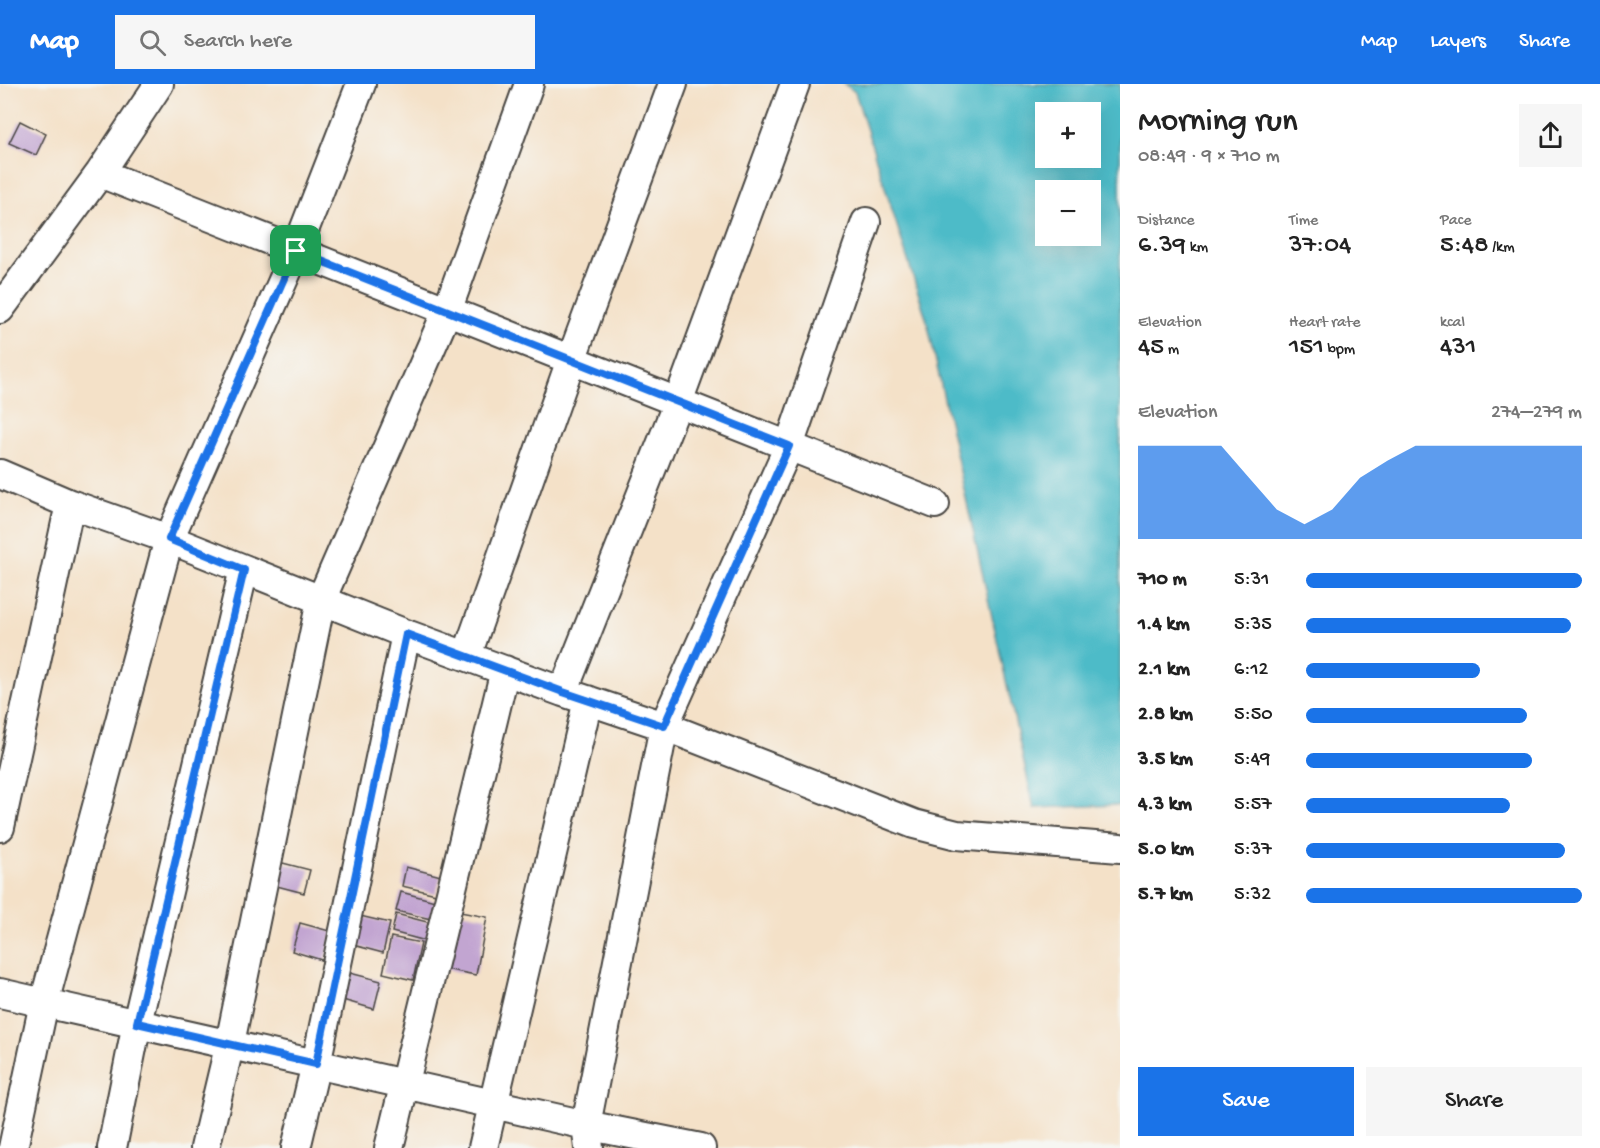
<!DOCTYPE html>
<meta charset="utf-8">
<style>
:root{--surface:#fff;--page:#f6f6f6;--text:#222;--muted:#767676;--accent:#1a73e8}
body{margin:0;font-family:"Gochi Hand",sans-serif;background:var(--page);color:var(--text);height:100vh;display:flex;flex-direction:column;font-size:22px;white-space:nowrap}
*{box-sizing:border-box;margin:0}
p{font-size:20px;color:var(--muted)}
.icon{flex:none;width:33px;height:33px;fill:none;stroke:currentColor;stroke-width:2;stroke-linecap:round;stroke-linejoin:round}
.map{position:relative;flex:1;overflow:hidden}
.side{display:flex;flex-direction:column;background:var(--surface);width:480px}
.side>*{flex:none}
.fabs{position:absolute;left:1035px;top:18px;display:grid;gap:12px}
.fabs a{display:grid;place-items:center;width:66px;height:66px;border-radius:0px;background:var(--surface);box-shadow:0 6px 24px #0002;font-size:30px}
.pin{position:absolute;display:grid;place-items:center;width:51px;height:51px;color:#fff;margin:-26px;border-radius:12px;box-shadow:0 3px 9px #0006}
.round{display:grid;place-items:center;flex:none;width:63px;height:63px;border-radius:0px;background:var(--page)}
.summary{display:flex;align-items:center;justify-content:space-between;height:102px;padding:0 18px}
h1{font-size:33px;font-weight:600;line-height:45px}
.figures{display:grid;grid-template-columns:repeat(3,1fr);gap:9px;height:102px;padding:6px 18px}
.figures div{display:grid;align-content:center}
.figures b{font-size:26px;font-weight:600}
.figures small{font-size:16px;font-weight:400}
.figures p{font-size:16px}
.chart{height:168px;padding:12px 18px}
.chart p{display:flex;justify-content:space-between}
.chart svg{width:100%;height:108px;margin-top:6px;fill:var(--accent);opacity:.7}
.primary-button{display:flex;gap:12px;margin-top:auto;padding:12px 18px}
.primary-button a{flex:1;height:69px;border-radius:0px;background:var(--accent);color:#fff;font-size:24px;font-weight:600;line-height:69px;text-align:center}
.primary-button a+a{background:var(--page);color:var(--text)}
ul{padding:0 18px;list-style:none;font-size:20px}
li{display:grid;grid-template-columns:96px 72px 1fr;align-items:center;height:45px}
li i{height:15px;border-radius:8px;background:var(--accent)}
header{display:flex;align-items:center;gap:36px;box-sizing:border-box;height:84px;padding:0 30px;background:var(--accent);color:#fff}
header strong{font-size:28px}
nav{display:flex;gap:33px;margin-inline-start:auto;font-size:21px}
.search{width:420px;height:54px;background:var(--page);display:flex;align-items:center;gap:15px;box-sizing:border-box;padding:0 21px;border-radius:0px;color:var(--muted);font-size:22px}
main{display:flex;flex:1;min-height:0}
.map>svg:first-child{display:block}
.water{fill:#4ebbc8;stroke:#3c737a;stroke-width:1.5;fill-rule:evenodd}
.building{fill:#c2a5d1}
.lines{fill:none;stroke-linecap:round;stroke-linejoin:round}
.minor-casing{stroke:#494643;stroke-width:32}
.minor{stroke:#fff;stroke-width:28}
.route-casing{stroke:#fff;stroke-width:12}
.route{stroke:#1a73e8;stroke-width:8}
</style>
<header>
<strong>Map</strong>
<div class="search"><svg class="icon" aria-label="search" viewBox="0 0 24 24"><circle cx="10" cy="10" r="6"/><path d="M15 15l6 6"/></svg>Search here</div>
<nav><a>Map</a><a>Layers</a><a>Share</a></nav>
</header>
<main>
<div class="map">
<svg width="1120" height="1064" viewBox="0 0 1120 1064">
<rect width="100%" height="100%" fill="#f6f6f2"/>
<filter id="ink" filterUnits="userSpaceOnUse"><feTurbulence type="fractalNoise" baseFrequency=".0167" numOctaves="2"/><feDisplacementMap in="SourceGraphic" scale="12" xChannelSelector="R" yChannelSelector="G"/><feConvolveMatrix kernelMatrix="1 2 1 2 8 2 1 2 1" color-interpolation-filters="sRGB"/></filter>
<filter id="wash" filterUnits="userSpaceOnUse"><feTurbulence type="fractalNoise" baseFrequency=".008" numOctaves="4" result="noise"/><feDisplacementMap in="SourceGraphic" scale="24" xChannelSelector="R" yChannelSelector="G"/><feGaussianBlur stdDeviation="1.35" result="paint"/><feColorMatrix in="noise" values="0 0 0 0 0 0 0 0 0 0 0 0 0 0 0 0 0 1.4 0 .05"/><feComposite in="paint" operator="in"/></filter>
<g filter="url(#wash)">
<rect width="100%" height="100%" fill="#f4e1c8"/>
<path class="water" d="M844,0H1120V721L1034,724L927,237L855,8ZM1046,28H1090V74H1046ZM1046,106H1090V152H1046Z"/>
<g id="blocks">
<path class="building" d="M20,37L46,50L36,71L9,59Z
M275,777L310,786L304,809L269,800Z
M406,783L441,792L436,810L402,802Z
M401,808L435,817L431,835L396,827Z
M455,827L487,833L476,891L444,885Z
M396,830L431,839L426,857L392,848Z
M360,832L390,839L383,869L353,861Z
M300,839L333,848L325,877L292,867Z
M391,853L421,859L413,896L383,889Z
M346,888L381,897L374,925L339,915Z"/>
</g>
</g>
<g filter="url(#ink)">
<use href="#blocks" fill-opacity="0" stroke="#494643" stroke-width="1.5"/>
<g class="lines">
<defs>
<path id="minor" d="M100,89L935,420
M0,225L100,89L159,0
M0,390L70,420L169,455L406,550L563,608L664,642L914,740L957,751L1120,764
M467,571L571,276L673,0
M563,608L678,318L795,0
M0,743L70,420
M0,909L586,1041L701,1064
M13,1064L44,919L169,455L296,167L361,0
M112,1064L137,939L244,485
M205,1064L230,959L321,516L447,227L529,0
M296,1064L316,980L406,550
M389,1064L505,586
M483,1064L588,616
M589,1064L586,1041L664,642L789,362L866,138"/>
</defs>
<use href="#minor" class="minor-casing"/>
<use href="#minor" class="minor"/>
</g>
</g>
<g class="lines" filter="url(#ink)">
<defs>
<path id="route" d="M296,167L789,362L664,642L563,608L406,550L316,980L137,939L244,486L169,455Z"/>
</defs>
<use href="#route" class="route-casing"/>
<use href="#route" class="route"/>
</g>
</svg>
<div class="fabs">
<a>+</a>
<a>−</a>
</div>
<div class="pin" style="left:296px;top:167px;background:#1e9e55"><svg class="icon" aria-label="arrive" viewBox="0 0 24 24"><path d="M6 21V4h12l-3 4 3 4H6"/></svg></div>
</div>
<section class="side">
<div class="summary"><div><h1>Morning run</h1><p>08:49 · 9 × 710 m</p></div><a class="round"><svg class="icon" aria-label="share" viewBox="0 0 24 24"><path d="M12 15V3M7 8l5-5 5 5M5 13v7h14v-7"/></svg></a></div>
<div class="figures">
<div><p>Distance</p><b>6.39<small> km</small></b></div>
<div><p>Time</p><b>37:04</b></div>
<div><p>Pace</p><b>5:48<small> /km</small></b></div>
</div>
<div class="figures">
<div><p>Elevation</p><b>45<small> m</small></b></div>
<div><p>Heart rate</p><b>151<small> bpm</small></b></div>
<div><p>kcal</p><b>431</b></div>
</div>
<div class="chart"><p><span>Elevation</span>274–279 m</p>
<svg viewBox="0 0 160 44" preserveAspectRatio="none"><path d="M0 44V6L10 6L20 6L30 6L40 19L50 32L60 38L70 32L80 19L90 12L100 6L110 6L120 6L130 6L140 6L150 6L160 6V44z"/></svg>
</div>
<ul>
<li><b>710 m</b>5:31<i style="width:100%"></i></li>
<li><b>1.4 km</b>5:35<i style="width:96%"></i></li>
<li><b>2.1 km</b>6:12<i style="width:63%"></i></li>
<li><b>2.8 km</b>5:50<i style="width:80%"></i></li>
<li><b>3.5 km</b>5:49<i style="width:82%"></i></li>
<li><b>4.3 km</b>5:57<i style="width:74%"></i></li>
<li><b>5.0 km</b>5:37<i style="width:94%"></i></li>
<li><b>5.7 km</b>5:32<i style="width:100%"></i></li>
</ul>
<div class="primary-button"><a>Save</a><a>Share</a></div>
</section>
</main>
